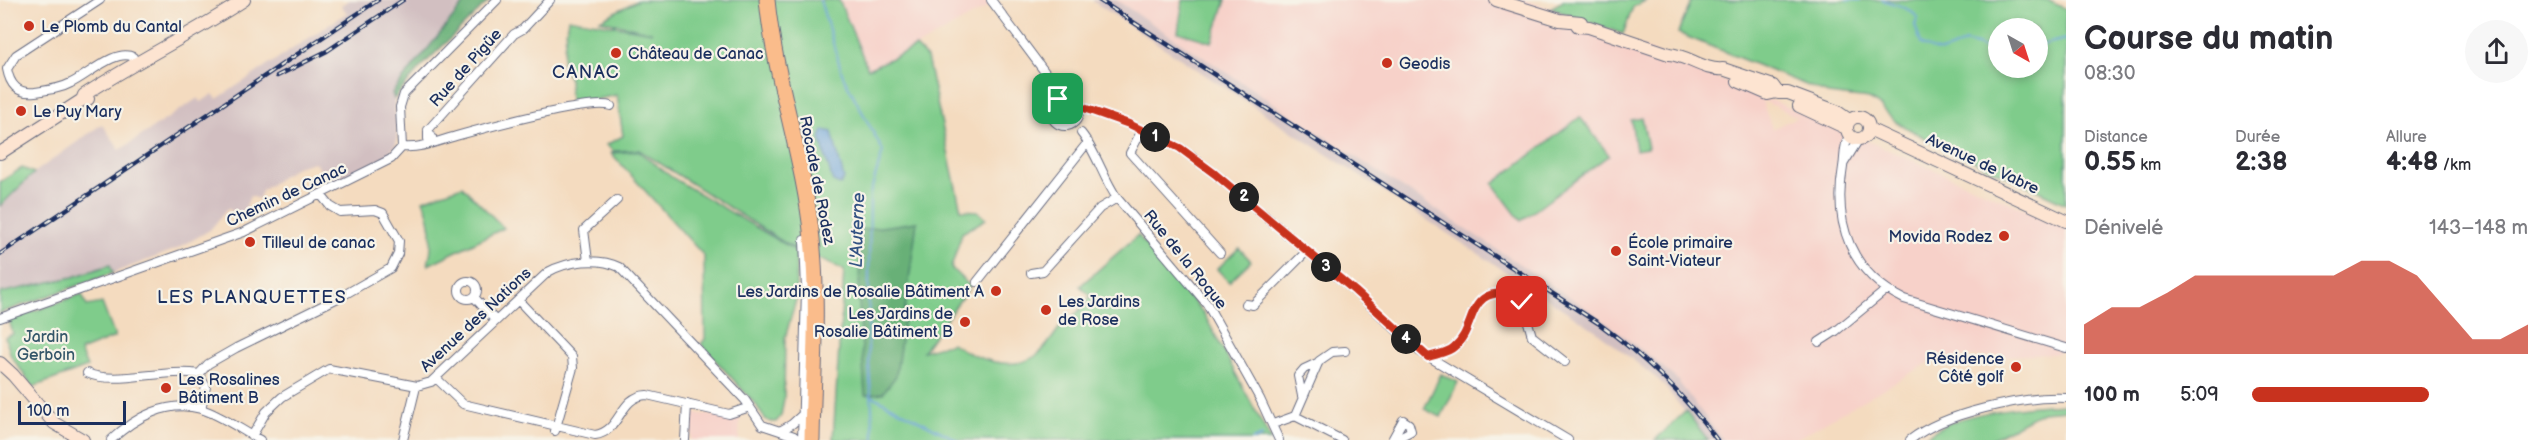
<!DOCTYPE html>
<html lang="fr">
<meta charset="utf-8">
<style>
:root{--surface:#fff;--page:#f7f7f7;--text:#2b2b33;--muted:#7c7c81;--accent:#c8321e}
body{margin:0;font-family:"Balsamiq Sans",sans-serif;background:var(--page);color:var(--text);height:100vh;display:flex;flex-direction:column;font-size:22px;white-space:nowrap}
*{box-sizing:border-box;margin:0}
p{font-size:20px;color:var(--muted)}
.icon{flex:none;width:33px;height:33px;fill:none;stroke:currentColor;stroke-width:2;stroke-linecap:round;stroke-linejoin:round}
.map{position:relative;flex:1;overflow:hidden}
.sheet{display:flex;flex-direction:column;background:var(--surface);width:480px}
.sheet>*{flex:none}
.needle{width:39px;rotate:141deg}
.buttons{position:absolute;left:1988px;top:18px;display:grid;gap:12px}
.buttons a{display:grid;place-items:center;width:60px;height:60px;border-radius:50%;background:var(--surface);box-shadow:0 3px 9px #0003;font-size:30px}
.scale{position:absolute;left:18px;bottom:15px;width:108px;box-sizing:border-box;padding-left:6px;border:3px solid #1b2f5e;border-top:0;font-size:16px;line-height:21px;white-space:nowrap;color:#1b2f5e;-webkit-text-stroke:4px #f7f3e8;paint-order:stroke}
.pin{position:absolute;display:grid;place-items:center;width:51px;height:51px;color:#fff;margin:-26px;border-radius:12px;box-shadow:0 3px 9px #0006}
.km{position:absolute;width:30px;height:30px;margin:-15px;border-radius:50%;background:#222;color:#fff;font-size:16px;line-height:30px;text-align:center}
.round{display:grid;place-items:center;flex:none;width:63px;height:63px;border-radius:32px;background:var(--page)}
.head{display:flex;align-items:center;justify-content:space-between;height:102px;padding:0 18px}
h1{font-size:33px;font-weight:600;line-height:45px}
.stats{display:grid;grid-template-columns:repeat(3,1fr);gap:9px;height:102px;padding:6px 18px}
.stats div{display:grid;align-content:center}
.stats b{font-size:26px;font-weight:600}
.stats small{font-size:16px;font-weight:400}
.stats p{font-size:16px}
.chart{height:168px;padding:12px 18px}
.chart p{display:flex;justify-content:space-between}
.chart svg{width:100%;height:108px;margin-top:6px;fill:var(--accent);opacity:.7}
ul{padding:0 18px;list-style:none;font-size:20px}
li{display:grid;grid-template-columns:96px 72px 1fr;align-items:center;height:45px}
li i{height:15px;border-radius:8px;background:var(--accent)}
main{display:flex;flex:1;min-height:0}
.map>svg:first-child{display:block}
.built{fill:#f7d1c9;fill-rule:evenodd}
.industrial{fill:#d2bfc1}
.green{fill:#7fcc8b;stroke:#4d7e74;stroke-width:1.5;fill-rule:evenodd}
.forest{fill:#67b077;stroke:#41706a;stroke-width:1.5}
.water{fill:#6aa3d9;stroke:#42699c;stroke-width:1.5}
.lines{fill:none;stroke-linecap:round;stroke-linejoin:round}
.stream{stroke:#6aa3d9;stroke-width:2}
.street-casing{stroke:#676b80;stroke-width:10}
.secondary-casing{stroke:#676b80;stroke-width:14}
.highway-casing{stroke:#676b80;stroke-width:17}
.street{stroke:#fff;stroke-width:8}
.secondary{stroke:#fde4d1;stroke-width:12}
.highway{stroke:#fabc8b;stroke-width:15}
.rail-casing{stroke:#1b2f5e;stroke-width:4.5}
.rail{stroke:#f7f3e8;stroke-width:2;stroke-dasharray:7;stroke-linecap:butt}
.route-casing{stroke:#fff;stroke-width:12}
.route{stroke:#c8321e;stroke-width:8}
.poi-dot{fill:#c8321e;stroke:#f7f3e8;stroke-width:2}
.labels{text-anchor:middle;stroke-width:4.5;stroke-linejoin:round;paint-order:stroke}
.poi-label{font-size:16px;fill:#1b2f5e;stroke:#f7f3e8;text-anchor:start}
.street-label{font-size:16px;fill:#1b2f5e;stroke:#f7f3e8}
.park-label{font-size:16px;fill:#345669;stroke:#f7f3e8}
.neighbourhood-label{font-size:18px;letter-spacing:1.5px;fill:#1b2f5e;stroke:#f7f3e8}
.water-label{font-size:18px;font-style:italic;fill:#335283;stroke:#f7f3e8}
</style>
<main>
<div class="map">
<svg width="2066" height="440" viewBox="0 0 2066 440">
<rect width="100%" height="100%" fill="#f7f3e8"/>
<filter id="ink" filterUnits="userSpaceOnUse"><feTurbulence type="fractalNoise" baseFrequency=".0167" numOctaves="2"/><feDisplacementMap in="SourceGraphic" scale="12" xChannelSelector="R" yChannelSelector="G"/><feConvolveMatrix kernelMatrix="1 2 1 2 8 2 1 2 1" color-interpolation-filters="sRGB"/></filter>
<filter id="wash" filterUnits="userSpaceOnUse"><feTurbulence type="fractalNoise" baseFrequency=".008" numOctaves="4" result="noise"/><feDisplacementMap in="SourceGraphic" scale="24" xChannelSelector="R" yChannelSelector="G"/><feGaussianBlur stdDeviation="1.35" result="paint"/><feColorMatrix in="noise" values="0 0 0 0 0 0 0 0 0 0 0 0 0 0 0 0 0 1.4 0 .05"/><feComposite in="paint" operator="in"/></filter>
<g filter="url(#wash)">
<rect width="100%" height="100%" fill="#f4dbbf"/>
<path class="built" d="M839,0H986L989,6L916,47L868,69Z
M1116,0H1524L1550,8L1835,127L2066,227V347L2056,354L1937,358L1794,440H1723L1677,380L1656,361L1594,313ZM1762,100L1797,117L1772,129Z
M692,413L740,418L739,440H691Z"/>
<path class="industrial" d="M350,0H467L392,93L394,99L397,134L396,144L385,158L332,183L314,162L296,167L261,191L259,199L250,196L241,219L228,208L210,230L177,249L113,273L109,265L73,277L0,293V182L22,168L34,173L102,124L120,150L198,98L201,102L213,94L217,99L347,13L341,5Z
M1091,0H1116L1594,313L1656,361L1677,380L1723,440H1708L1660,381L1595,330Z"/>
<path class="green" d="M638,0H839L868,69L916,47L927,58L961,210L978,211L986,219L962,233L951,268L970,286L923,351L952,343C975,359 1012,373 1037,355C1047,348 1054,334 1062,325H1067L1091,296L1080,286L1138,235L1204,314L1271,440H833L844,270L788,245L639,150L613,151L606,145L623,136L617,95L570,105L569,78L562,64L568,18L652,32L600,20Z
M1183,0H1226L1212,42L1178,32Z
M1565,0H1647L1633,7L1623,34L1550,8Z
M1692,0H2047L2066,9V204L1925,138L1896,122L1880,106L1869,99L1828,94L1678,33ZM1998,28H2037V68H1998Z
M1580,117L1609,155L1521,221L1493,184Z
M1642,118L1648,148L1636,150L1631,120Z
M638,151L673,178L796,251V300L785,338L784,399L781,416L776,422C765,423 762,415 757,406L701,344L705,339L704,256L611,153Z
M22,168L34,173L0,206V182Z
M462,186L504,228L428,265C434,242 432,221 423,200Z
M1239,248L1251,261L1229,282L1217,269Z
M110,265L113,273L0,313V293L73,277Z
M82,294L87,306L102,303L115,337L80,351L87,367L33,387L11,356L5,337L13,334L9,320Z
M1441,374L1458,382L1441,417L1424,409Z
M2066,404V410L2042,412L1990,440H1920C1928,435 1936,429 1945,425C1975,411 2032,405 2066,404Z
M1686,411L1708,440H1655Z"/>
<path class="forest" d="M467,0H490L420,68L394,99L392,93Z
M917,222L896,376L883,393L865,395L859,302L860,230Z"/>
<path class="water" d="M823,130L832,132L844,179L840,185L833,182L820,138Z"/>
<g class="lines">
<path class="stream" d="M820,0L843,76L883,151L870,194L868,348L874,440
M1847,0H1860
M1882,0C1895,4 1909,7 1918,18L1915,25L1921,44C1941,56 1946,52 1965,42L1980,46L1998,56
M2037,46L2066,39
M872,396L957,440
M1252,440L1262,436"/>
</g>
</g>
<g filter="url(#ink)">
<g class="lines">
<defs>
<path id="street" d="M100,0L16,55L7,69C10,85 18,94 35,92C48,90 60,89 71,83C87,76 116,48 133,57L135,65
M991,0L1056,87
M1051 112a14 14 0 1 1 28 0a14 14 0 1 1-28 0Z
M1078,106L1129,124L1180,148L1215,174L1358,294L1419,351L1568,440
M428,130L514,34L523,29L550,0
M428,130L432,137V143L428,139Z
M1142,130L1130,153L1220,253
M1081,133C1096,151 1103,178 1117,198L1207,304L1260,399L1279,440
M1849,136C1843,146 1845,157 1843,167C1833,224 1851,273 1904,299L2066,348
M402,147C420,149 438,141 456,136C484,128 589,99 611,106
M1844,163L1859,139
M588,261L584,230L617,200
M1031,273L1043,271L1100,208L1117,198
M459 290a9 9 0 1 1 18 0a9 9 0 1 1-18 0Z
M977,282L1088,142
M474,297L496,321
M518,300L572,357L573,368L555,431
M1246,304L1253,305L1307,251
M0,318L244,232L391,159L402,147L400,107L404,94L497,0
M1819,342L1836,331L1886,290
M1428,357C1436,354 1448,353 1454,347C1479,327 1463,283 1520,295L1532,336L1565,362
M87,373C115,386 165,368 199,374
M199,374L208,364L236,348L342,296L391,268L398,254L399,241L383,213L375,210L340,212L330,206L321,195
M199,374L206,387L201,409
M436,378L463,404L595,435C621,432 619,396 647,395L729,414L750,407
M1302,396L1298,376L1304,369L1319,362
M1295,416L1319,361L1332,352L1345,351
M1273,424L1295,416L1342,440
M252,436L266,412L282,397L329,369L417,386L431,382L548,272C568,261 598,257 619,267L745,400L762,425L780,431
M111,440C134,418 168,399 201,409C221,415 241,430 260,440
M403,440L415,391
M685,440L687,404
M798,440L794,436L780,431L792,424L803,414
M802,440L806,289L804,240
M1392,440L1403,420L1409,424L1411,431L1394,440
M1910,440C1944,413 2023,396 2066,398"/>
<path id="secondary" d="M1496,0L1560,20L1581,22
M1576,23L1578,26L1589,27L1669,54C1687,55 1704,71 1723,69L1773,86L1778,93H1788L1836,111L1849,120
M1738,81L1768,94L1777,92
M82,100L84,95C136,61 192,34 244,0
M1799,106L1846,128
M1847 128a11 11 0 1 1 22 0a11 11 0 1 1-22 0Z
M1869,129L2066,221
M0,153L82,100L88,99
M0,363L13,375L54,423L83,440"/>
<path id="highway" d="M767,0C775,81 804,158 812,239C819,305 813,373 812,440"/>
</defs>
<use href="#street" class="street-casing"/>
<use href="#secondary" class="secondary-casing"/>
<use href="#highway" class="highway-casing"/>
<use href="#street" class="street"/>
<use href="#secondary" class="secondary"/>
<use href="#highway" class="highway"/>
<defs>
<path id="rail" d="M1099,0L1598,323C1645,357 1683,393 1717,440
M277,76L327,51L403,0
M0,254L378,0"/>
</defs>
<use href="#rail" class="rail-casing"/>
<use href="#rail" class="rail"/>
</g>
</g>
<g class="lines" filter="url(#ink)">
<defs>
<path id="route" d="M1058,99L1070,98L1078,106L1129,124L1180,148L1215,174L1355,291L1428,357C1436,354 1448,353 1454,347C1479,327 1463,283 1520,295L1522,302"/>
</defs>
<use href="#route" class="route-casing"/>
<use href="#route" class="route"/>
</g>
<g class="poi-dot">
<circle cx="29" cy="26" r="6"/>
<circle cx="616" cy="53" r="6"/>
<circle cx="1387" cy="63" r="6"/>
<circle cx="21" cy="111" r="6"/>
<circle cx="2004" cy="236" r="6"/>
<circle cx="250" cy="242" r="6"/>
<circle cx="1616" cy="251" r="6"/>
<circle cx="996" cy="291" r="6"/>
<circle cx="1046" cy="310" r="6"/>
<circle cx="965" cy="322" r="6"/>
<circle cx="2016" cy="367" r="6"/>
<circle cx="166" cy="388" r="6"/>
</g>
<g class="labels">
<g class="poi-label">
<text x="41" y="32">Le Plomb du Cantal</text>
<text x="628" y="59">Château de Canac</text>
<text x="1399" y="69">Geodis</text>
<text x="33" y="117">Le Puy Mary</text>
<text x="1992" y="242" text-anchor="end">Movida Rodez</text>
<text x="262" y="248">Tilleul de canac</text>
<text x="1628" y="248">École primaire<tspan x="1628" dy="18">Saint-Viateur</tspan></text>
<text x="984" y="297" text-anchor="end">Les Jardins de Rosalie Bâtiment A</text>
<text x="1058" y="307">Les Jardins<tspan x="1058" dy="18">de Rose</tspan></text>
<text x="953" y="319" text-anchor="end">Les Jardins de<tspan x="953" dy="18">Rosalie Bâtiment B</tspan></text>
<text x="2004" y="364" text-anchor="end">Résidence<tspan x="2004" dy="18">Côté golf</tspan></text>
<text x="178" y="385">Les Rosalines<tspan x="178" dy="18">Bâtiment B</tspan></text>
</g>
<g class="street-label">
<text transform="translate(465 67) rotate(-48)" y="6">Rue de Pigüe</text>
<text transform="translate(1983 163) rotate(25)" y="6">Avenue de Vabre</text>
<text transform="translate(818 180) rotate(79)" y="6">Rocade de Rodez</text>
<text transform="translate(286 194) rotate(-25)" y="6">Chemin de Canac</text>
<text transform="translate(1186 259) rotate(51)" y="6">Rue de la Roque</text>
<text transform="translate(475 319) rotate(-43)" y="6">Avenue des Nations</text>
</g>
<g class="park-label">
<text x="46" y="342">Jardin<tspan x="46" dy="18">Gerboin</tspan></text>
</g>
<g class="neighbourhood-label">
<text x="586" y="78">CANAC</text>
<text x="252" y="303">LES PLANQUETTES</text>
</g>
<g class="water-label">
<text transform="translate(857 230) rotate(-88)" y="6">L'Auterne</text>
</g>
</g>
</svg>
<div class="buttons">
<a><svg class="needle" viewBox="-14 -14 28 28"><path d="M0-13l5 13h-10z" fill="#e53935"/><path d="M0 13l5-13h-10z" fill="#7c7c81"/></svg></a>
</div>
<div class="scale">100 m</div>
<div class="pin" style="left:1058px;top:99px;background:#1e9e55"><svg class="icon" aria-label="arrive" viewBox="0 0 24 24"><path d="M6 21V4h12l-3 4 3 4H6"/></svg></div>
<div class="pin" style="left:1522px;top:302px;background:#d93025"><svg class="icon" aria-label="check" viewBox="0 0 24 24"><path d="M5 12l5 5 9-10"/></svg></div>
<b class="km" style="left:1155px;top:137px">1</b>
<b class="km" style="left:1244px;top:197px">2</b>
<b class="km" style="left:1326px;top:267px">3</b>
<b class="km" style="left:1406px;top:339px">4</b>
</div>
<section class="sheet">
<div class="head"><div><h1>Course du matin</h1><p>08:30</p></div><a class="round"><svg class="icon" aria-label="share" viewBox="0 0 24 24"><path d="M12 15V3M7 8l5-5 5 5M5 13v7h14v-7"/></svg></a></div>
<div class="stats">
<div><p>Distance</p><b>0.55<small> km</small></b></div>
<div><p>Durée</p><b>2:38</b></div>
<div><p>Allure</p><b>4:48<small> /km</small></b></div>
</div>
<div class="chart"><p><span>Dénivelé</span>143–148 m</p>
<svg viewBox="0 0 160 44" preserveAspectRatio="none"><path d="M0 44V32L10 25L20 25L30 19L40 12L50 12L60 12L70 12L80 12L90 12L100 6L110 6L120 12L130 25L140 38L150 38L160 32V44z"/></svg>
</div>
<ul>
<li><b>100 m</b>5:09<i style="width:64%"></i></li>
</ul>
</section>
</main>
